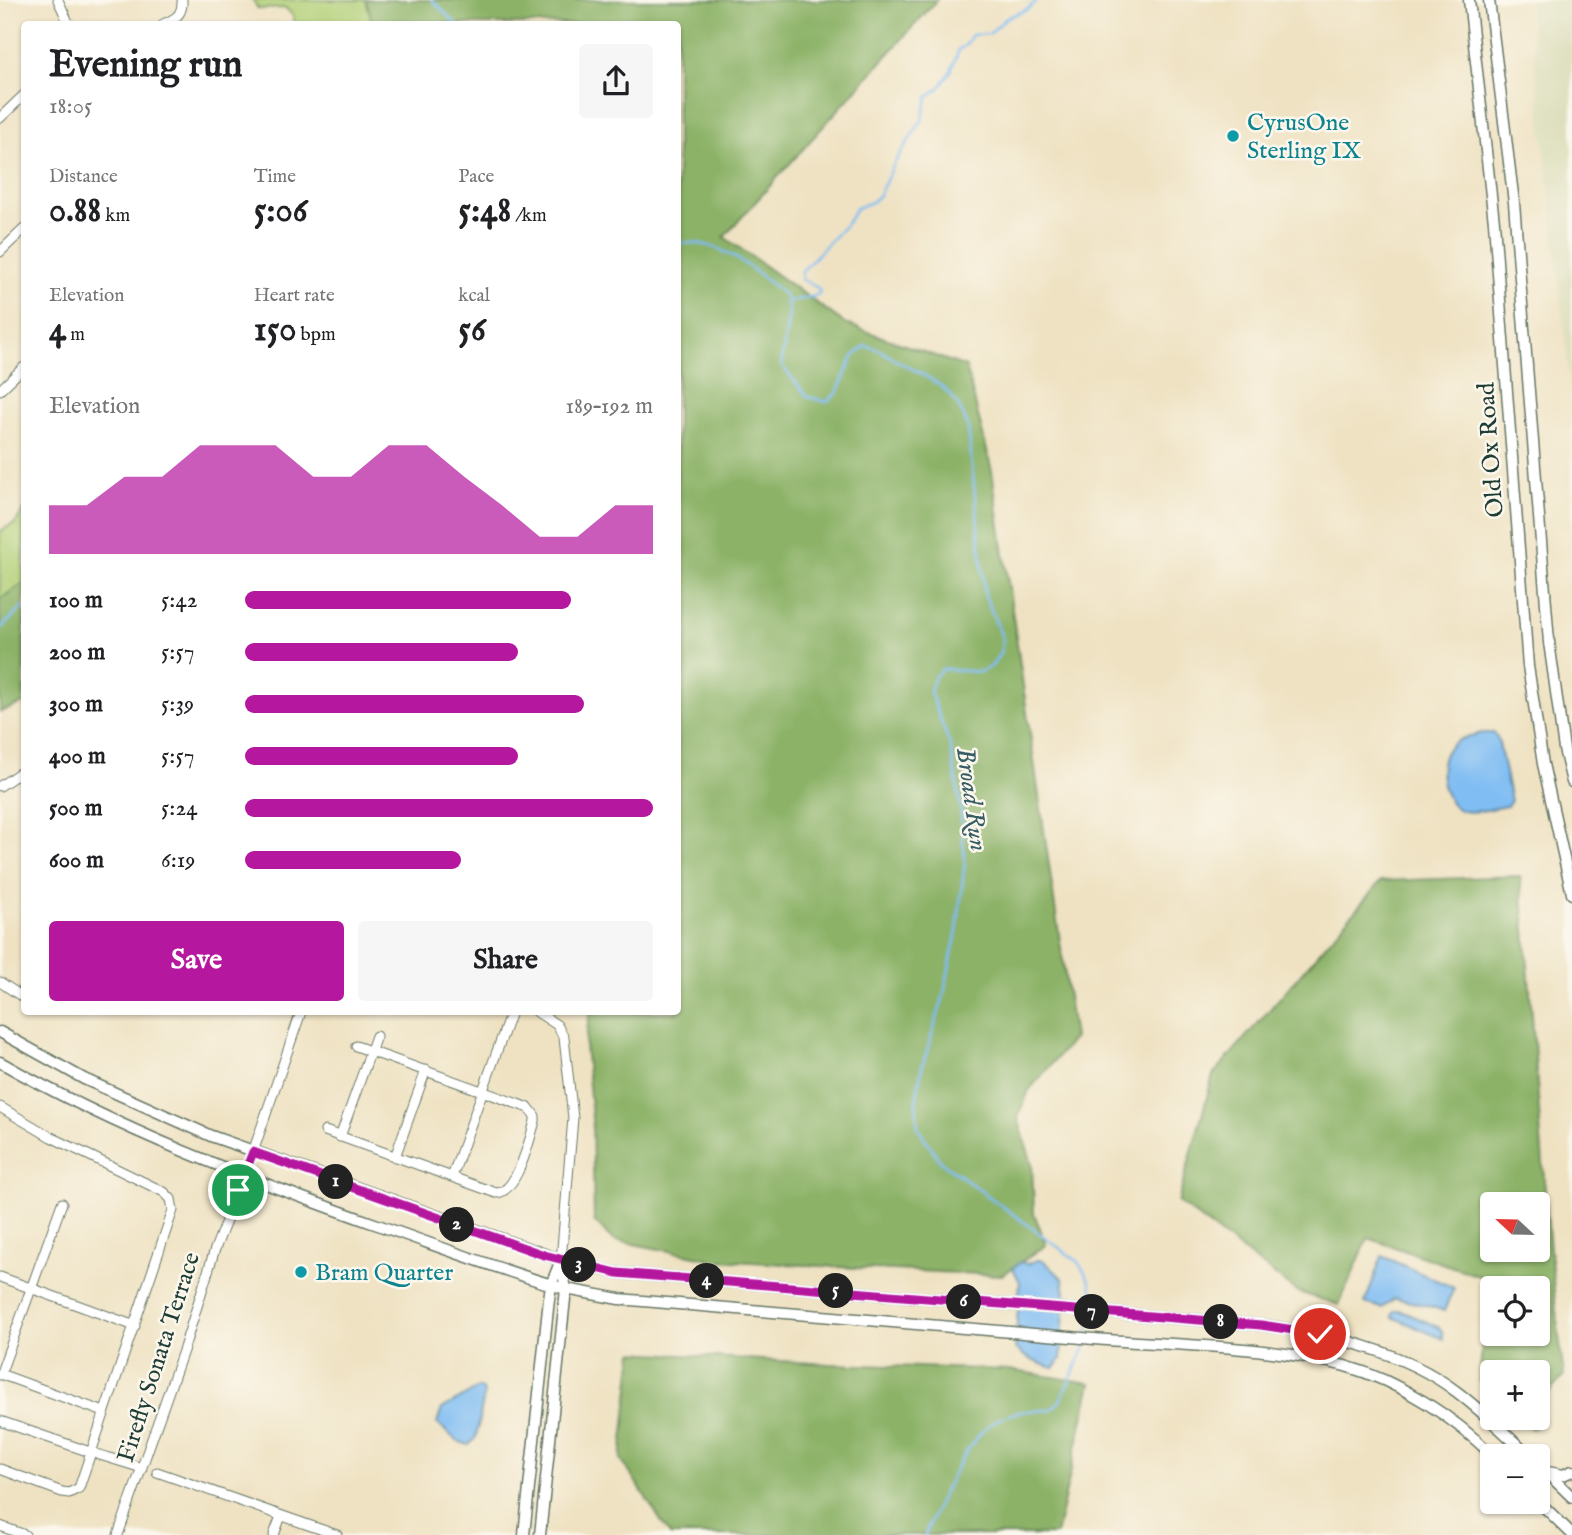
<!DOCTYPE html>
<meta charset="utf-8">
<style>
:root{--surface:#fff;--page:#f6f6f6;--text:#202124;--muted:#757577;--accent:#b5179e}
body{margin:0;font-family:"IM FELL English",serif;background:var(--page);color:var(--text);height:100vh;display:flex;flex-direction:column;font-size:26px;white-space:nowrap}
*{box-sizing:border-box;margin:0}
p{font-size:23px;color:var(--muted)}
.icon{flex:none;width:38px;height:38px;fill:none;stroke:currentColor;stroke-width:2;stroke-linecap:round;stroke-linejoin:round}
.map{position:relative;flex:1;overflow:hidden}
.side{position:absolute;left:21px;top:21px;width:660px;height:994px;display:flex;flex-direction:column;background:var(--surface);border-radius:7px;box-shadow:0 2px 5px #0004}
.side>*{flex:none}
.needle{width:46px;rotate:292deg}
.controls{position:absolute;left:1480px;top:1192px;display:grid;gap:14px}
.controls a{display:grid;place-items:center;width:70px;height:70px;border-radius:7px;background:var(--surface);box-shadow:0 2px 5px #0004;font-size:35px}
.pin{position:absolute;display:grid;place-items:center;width:60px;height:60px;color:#fff;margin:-30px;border:4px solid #fff;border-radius:50%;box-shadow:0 2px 7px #0007}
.km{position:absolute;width:35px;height:35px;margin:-18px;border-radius:50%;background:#222;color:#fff;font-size:19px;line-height:35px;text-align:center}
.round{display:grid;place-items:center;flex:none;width:74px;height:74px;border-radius:7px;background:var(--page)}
.summary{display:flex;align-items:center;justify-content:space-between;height:119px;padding:0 28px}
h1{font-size:38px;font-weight:700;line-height:52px}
.metrics{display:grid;grid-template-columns:repeat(3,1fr);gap:10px;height:119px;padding:7px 28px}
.metrics div{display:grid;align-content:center}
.metrics b{font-size:35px;font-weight:700}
.metrics small{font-size:19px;font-weight:400}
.metrics p{font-size:19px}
.chart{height:196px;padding:14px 28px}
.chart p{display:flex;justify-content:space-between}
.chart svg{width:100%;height:126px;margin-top:7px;fill:var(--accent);opacity:.7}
.button{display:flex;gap:14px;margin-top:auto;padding:14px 28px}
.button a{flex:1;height:80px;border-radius:7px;background:var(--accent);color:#fff;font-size:28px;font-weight:700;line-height:80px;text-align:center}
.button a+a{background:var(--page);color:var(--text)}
ul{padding:0 28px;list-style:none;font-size:23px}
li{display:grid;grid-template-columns:112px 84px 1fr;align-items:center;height:52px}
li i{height:18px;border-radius:9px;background:var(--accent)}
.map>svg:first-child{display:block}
.built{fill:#dddebc}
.green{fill:#b1cf76;stroke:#688655;stroke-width:2}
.forest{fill:#8cb267;stroke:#56784e;stroke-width:2;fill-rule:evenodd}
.water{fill:#80bdf3;stroke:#507d94;stroke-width:2}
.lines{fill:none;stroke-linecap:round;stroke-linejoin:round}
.stream{stroke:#80bdf3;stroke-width:2.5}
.minor-casing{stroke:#687766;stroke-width:11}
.major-casing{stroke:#687766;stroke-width:13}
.minor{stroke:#fff;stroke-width:9}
.major{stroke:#fff;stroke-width:10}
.route-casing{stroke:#fff;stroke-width:14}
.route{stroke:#b5179e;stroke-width:9}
.culture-dot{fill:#0f9aa8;stroke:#fbf7ec;stroke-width:2.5}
.labels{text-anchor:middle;stroke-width:5;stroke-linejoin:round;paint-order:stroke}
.culture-label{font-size:24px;fill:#0d838f;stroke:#fbf7ec;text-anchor:start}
.street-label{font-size:24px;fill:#1f3d34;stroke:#fbf7ec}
.water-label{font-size:26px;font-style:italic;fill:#375d64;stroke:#fbf7ec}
</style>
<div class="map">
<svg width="1572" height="1535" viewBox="0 0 1572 1535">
<rect width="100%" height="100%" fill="#fbf7ec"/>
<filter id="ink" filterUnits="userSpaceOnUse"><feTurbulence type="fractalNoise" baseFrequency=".0143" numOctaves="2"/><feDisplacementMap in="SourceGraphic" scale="14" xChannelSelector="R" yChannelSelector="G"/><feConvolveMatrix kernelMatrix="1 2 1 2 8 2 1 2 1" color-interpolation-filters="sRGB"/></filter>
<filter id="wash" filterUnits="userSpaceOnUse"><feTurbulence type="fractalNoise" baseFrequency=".00686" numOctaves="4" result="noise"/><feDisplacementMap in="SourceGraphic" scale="28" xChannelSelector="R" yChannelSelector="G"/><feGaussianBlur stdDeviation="1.57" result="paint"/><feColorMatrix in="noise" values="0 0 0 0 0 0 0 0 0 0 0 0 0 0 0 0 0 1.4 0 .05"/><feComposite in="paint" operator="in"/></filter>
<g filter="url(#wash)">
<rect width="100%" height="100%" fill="#efe2c2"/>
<path class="built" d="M1528,0H1572V401Z"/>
<path class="green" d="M253,0H366L373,24H295L293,16L286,8L258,9Z
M24,510V583L0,599V531L15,523Z"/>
<path class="forest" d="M366,0H937L724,237L846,324L966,367L992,471L1074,1038L1029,1090L1018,1118L1032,1164L1034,1213L1046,1245L1002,1275L872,1269L716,1260L613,1240L594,1221L592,1118L585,1045L590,1012H677V24H373Z
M24,583V703L0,712V599Z
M1520,876C1537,1042 1542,1210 1564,1376L1541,1401L1544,1421L1532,1429L1517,1418H1538V1372H1493V1394L1479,1381L1488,1279L1368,1238L1339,1305L1298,1292L1178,1202L1213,1075L1381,881ZM1493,1204H1538V1250H1493ZM1538,1288V1334H1493V1288Z
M633,1352L830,1364L1009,1370L1091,1383L1056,1535H670L621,1459Z"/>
<path class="water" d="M1482,733H1494L1498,739L1511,801L1507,806C1494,808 1476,814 1463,811C1442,805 1435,765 1448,749C1457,738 1470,736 1482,733Z
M1382,1256L1454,1288L1444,1311C1427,1304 1413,1303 1395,1298L1382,1308L1365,1303Z
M1037,1260H1043L1063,1279L1065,1294L1061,1359L1053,1368C1038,1364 1026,1359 1015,1348L1020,1282L1013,1268L1021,1262L1028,1264Z
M1399,1310L1439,1327L1442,1331L1443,1339L1392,1317L1394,1311Z
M478,1388L483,1389L484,1395L476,1437L469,1445L457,1441L437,1423L442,1409Z"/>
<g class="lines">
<path class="stream" d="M432,0L456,24
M677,244C718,236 755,271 785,295L789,313L781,365L808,397L827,402L837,393L853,357L865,346C880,348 887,355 899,362C933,380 955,388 968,427L985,595L1003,640L1000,653L992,666L980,672L943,669L935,676L930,692L950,745L960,802L965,862L957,930L943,998L922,1067L916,1101L918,1128L940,1161L1076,1260C1089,1276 1095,1288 1092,1309
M787,302L815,296L820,293L818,288L801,279L802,271L846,224L856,208L872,202L879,195L895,162L922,120L928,97L940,87L951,71L959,49L965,46L972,35L989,34L1006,18L1028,9L1037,0
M0,629L24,606
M1088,1337L1091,1316
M925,1535C937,1505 965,1441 992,1423C1010,1411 1030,1410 1050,1410L1060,1401L1087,1343"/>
</g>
</g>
<g filter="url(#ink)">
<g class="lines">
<defs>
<path id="minor" d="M58,0L69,24
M163,24C175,19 183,15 182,0
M0,118L24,95
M0,252L24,229
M0,390L24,367
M19,773L24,785
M0,786L24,770
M0,982L24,998
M537,1012L557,1025L564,1038L573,1118L561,1260
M0,1107L51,1137L164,1192L171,1199L173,1210L79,1488L69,1493L62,1492L0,1469
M325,1131L496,1193C517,1193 530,1139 535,1121V1116L529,1108L356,1046
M340,1137L376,1036
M395,1157L426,1070
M452,1177L511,1012
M0,1277L135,1326
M0,1374L104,1412
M0,1375L62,1203
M0,1421L90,1452L142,1468
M157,1472L337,1535
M0,1526L25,1535
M118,1535L184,1348L215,1249L253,1152L301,1012
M274,1535L281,1516"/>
<path id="major" d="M1469,0L1494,222L1528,666L1543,764L1572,894
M1489,0L1514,203L1549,642L1564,749L1572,782
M0,1032L84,1079L211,1136L561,1260L617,1273L1261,1325C1329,1334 1402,1350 1457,1392C1482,1411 1506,1434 1529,1456
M0,1062C119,1130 246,1178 375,1224C438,1246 502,1271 566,1289L619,1299C777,1312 935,1325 1094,1339C1177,1346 1264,1344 1345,1366C1399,1381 1454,1417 1493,1456
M1538,1464L1572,1497
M1548,1472L1563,1475L1572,1471
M1538,1501L1572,1534
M524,1535L549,1299L551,1285L561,1260
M540,1535L566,1289L561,1263"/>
</defs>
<use href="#minor" class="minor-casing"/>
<use href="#major" class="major-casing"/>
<use href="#minor" class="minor"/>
<use href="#major" class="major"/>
</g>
</g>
<g class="lines" filter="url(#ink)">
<defs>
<path id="route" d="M238,1190L253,1152L544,1255L617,1273L1261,1325L1320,1334"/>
</defs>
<use href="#route" class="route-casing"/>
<use href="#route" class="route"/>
</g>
<g class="culture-dot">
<circle cx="1233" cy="136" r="7"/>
<circle cx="301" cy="1272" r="7"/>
</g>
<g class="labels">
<g class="culture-label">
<text x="1247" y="130">CyrusOne<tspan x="1247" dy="28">Sterling IX</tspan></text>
<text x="315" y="1280">Bram Quarter</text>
</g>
<g class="street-label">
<text transform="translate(1490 450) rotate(-94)" y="8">Old Ox Road</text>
<text transform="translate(158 1357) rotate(-72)" y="8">Firefly Sonata Terrace</text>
</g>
<g class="water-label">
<text transform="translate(973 799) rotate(82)" y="9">Broad Run</text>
</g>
</g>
</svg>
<div class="controls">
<a><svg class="needle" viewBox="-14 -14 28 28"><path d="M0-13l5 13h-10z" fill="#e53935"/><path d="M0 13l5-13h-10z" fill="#757577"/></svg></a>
<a><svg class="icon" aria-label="locate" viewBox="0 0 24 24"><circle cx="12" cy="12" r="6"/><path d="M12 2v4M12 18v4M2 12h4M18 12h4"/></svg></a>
<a>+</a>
<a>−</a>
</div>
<div class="pin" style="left:238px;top:1190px;background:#1e9e55"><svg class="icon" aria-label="arrive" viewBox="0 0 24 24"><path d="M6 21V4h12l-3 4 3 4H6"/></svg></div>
<div class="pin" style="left:1320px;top:1334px;background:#d93025"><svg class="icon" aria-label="check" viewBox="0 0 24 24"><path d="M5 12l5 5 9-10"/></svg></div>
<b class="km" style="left:336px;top:1182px">1</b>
<b class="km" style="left:457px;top:1225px">2</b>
<b class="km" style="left:579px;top:1265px">3</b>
<b class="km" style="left:707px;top:1281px">4</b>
<b class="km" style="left:836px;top:1291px">5</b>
<b class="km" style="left:964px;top:1302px">6</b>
<b class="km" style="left:1092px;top:1312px">7</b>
<b class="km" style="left:1221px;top:1322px">8</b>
<section class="side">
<div class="summary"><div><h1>Evening run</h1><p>18:05</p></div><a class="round"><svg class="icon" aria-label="share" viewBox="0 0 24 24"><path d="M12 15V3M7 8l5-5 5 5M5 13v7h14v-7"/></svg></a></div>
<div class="metrics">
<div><p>Distance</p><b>0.88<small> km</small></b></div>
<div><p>Time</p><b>5:06</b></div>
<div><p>Pace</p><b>5:48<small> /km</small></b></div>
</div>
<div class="metrics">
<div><p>Elevation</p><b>4<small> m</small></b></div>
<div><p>Heart rate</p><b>150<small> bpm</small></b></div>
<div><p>kcal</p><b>56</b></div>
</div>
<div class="chart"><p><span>Elevation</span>189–192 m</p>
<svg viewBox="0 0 160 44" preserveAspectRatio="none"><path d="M0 44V27L10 27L20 17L30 17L40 6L50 6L60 6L70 17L80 17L90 6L100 6L110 17L120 27L130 38L140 38L150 27L160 27V44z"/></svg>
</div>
<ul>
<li><b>100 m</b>5:42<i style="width:80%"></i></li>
<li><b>200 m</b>5:57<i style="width:67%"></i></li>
<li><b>300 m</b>5:39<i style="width:83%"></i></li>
<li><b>400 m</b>5:57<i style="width:67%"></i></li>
<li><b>500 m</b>5:24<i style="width:100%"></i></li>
<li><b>600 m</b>6:19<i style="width:53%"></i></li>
</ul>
<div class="button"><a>Save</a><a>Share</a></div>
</section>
</div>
